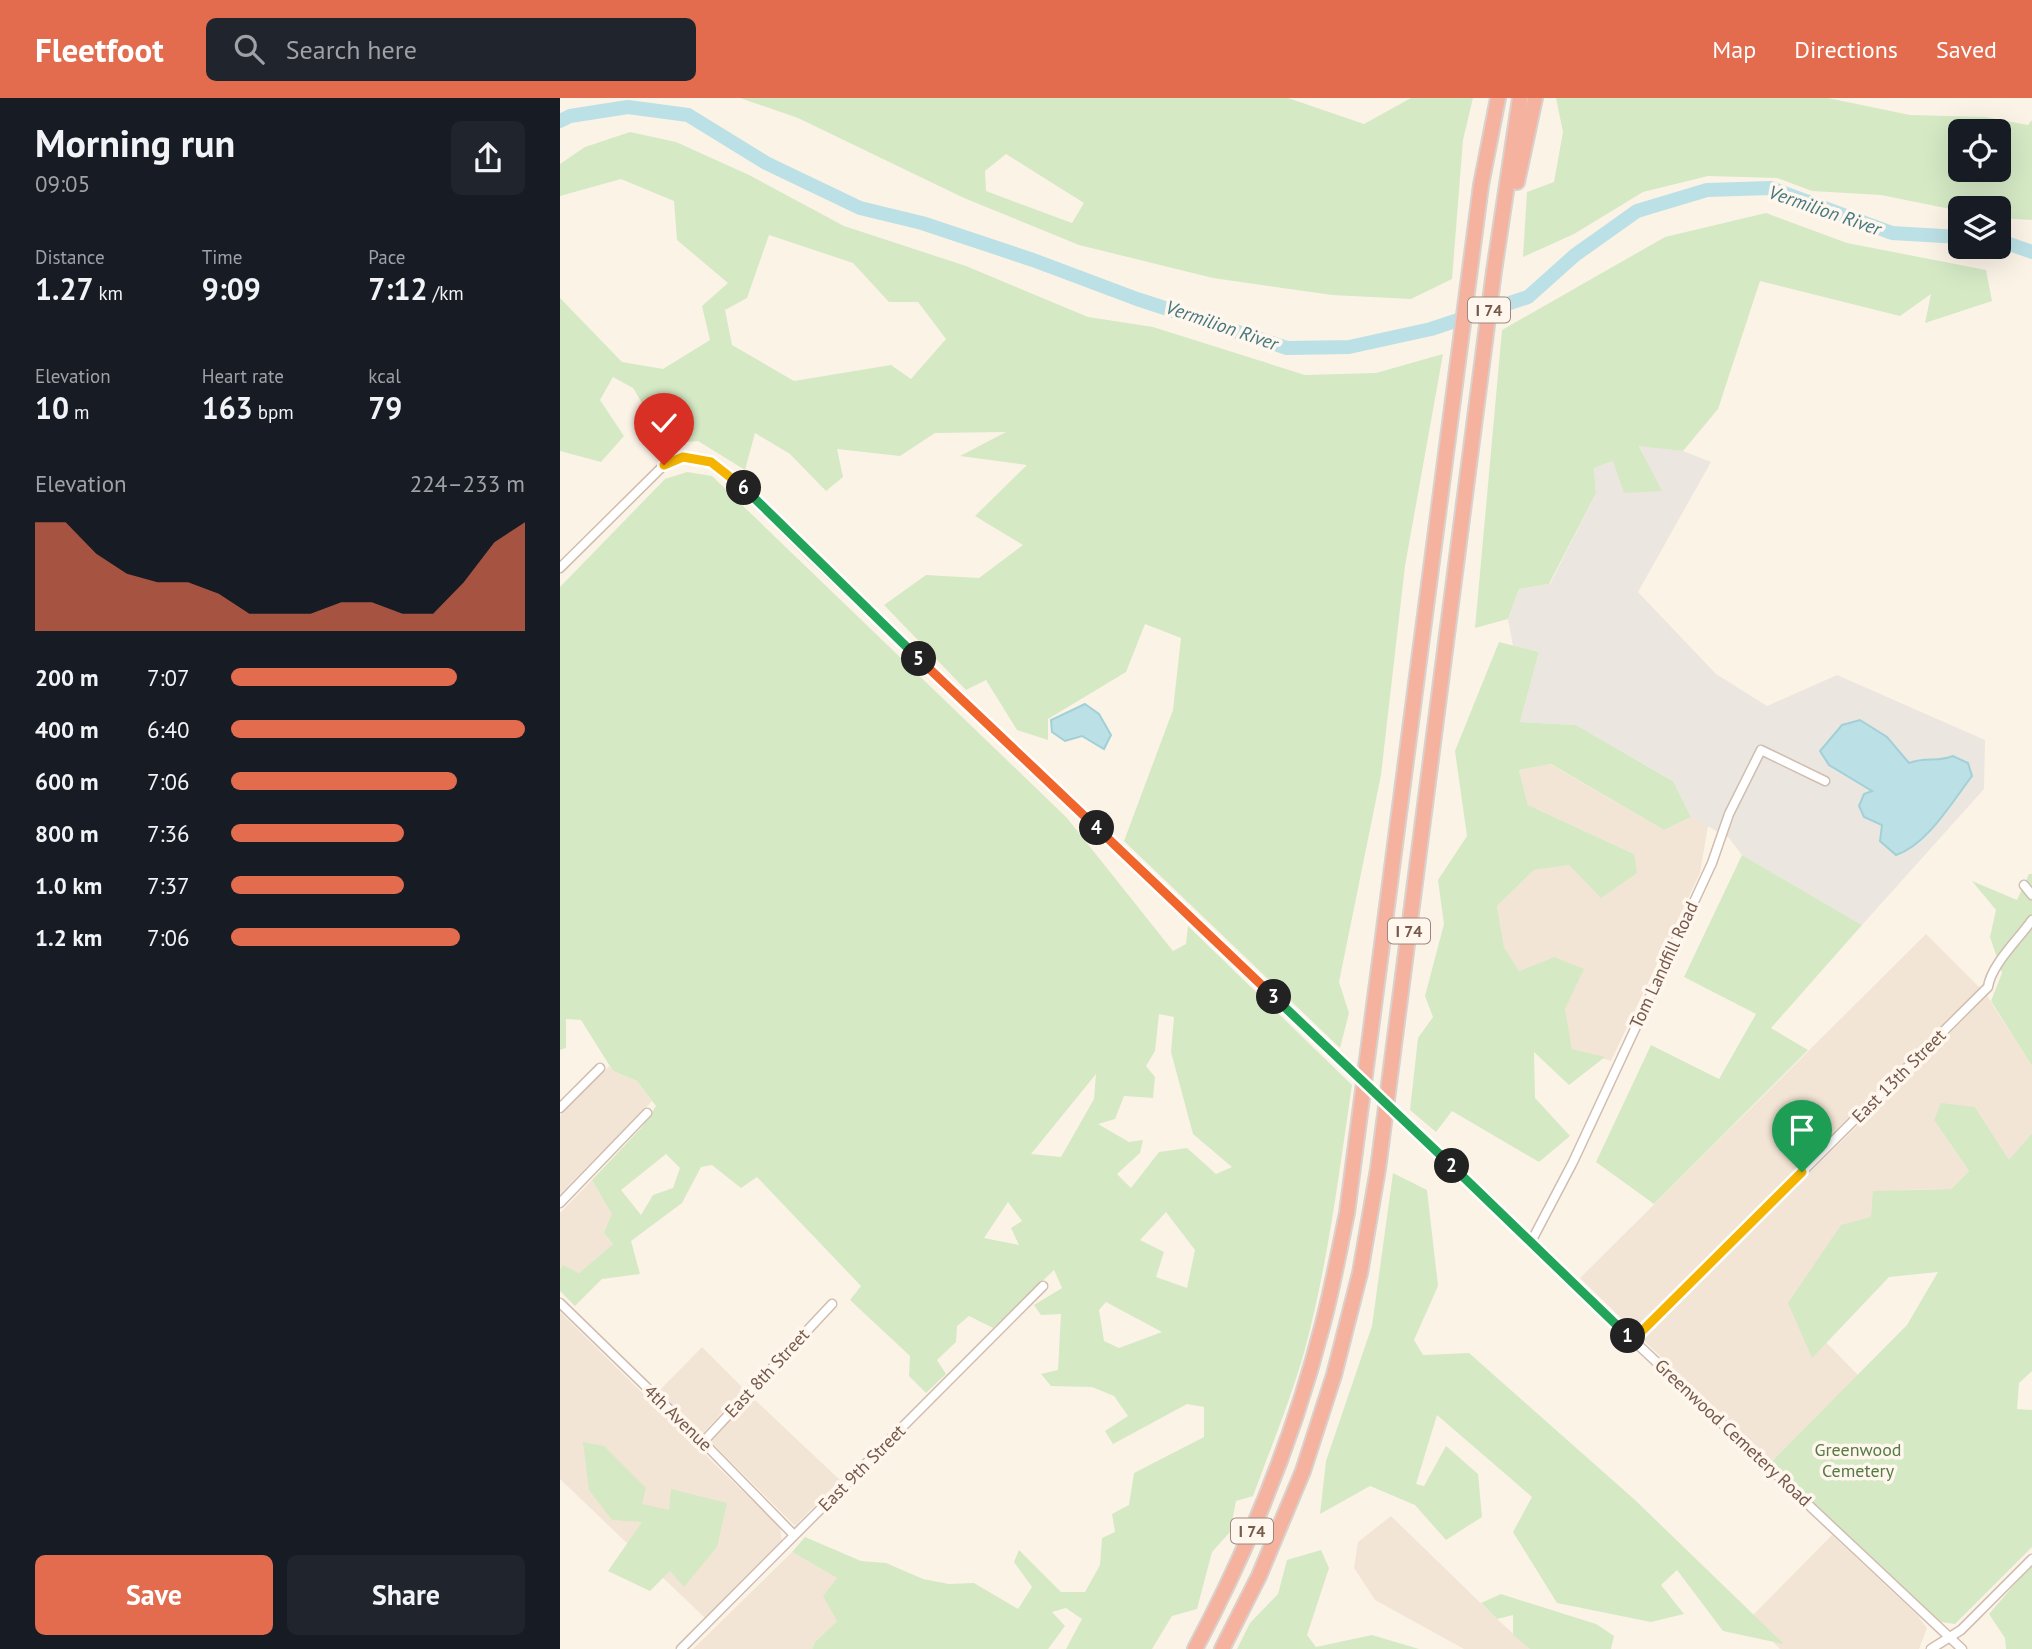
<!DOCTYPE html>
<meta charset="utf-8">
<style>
:root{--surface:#171b24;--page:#20242c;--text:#f1f3f6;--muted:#9ea1a6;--accent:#e36c4f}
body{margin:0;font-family:"PT Sans",sans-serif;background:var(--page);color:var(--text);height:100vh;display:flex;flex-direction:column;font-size:26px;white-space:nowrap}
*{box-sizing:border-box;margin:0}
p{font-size:23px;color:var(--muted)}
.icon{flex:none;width:38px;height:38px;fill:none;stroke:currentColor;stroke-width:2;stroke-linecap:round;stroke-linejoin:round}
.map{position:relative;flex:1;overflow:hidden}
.drawer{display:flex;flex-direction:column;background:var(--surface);width:560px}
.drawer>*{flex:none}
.controls{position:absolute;left:1388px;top:21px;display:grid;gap:14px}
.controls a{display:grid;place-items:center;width:63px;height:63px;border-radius:10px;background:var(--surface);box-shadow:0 7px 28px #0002;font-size:35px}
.pin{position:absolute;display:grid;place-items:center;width:60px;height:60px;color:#fff;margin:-72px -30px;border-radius:50% 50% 50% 0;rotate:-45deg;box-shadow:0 0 7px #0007}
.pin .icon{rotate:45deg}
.km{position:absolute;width:35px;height:35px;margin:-18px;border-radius:50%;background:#222;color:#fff;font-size:19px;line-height:35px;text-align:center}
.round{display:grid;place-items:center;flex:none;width:74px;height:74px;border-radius:10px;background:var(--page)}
.headline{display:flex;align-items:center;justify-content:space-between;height:119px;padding:0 35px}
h1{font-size:38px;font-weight:700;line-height:52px}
.figures{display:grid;grid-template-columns:repeat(3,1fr);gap:10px;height:119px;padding:7px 35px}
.figures div{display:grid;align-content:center}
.figures b{font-size:30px;font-weight:700}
.figures small{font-size:19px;font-weight:400}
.figures p{font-size:19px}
.chart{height:196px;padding:14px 35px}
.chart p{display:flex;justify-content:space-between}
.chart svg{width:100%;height:126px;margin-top:7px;fill:var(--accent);opacity:.7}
.action{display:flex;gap:14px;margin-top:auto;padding:14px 35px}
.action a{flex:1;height:80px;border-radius:10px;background:var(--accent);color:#fff;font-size:28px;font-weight:700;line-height:80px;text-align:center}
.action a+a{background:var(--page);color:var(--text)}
ul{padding:0 35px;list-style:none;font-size:23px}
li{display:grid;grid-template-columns:112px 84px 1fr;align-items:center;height:52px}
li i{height:18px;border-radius:9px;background:var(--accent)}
header{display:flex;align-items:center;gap:42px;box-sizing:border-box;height:98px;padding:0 35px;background:var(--accent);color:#fff}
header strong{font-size:33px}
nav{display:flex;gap:38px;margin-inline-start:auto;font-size:24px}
.search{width:490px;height:63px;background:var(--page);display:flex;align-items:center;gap:18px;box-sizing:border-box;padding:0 24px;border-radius:10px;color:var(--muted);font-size:26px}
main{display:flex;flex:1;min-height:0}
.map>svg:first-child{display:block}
.residential{fill:#f3e5d5}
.industrial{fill:#ece6e0}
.green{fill:#d5e9c5;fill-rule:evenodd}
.water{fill:#bbe0e5;stroke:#a2d0d7;stroke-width:2}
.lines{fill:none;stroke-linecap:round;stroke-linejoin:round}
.river{stroke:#bbe0e5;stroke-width:14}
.street-casing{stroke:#d0bdaf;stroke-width:11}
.highway-casing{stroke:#d8d1cd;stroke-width:18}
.street{stroke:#fff;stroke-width:8}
.highway{stroke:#f5b39f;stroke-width:14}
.street-bridge-casing{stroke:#d0bdaf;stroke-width:11;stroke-linecap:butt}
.street-bridge{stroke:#fff;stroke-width:8}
.split-1-casing{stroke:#fff;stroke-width:14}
.split-2-casing{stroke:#fff;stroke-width:14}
.split-3-casing{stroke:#fff;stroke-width:14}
.split-4-casing{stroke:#fff;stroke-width:14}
.split-5-casing{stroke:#fff;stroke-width:14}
.split-6-casing{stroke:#fff;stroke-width:14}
.split-7-casing{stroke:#fff;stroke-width:14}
.split-1{stroke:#f5b400;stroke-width:9}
.split-2{stroke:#22a559;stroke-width:9}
.split-3{stroke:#22a559;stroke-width:9}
.split-4{stroke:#f0652b;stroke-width:9}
.split-5{stroke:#f0652b;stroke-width:9}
.split-6{stroke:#22a559;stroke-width:9}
.split-7{stroke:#f5b400;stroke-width:9}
.labels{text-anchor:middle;stroke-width:7;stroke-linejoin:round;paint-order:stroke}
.shield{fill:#fff7ed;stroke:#9e887c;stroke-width:2}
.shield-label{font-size:16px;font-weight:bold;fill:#75594b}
.street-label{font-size:18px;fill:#75594b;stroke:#fff7ed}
.park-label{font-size:18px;fill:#557a43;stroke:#fff7ed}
.water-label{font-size:19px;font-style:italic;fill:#437881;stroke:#fff7ed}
</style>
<header>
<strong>Fleetfoot</strong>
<div class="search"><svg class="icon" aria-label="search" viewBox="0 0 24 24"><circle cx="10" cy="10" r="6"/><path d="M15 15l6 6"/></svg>Search here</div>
<nav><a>Map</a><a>Directions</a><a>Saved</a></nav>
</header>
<main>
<section class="drawer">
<div class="headline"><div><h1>Morning run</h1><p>09:05</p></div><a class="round"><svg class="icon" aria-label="share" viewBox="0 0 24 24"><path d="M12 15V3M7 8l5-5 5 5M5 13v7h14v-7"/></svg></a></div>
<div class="figures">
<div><p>Distance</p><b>1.27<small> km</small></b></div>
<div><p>Time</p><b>9:09</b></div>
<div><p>Pace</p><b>7:12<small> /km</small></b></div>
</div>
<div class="figures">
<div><p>Elevation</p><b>10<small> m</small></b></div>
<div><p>Heart rate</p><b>163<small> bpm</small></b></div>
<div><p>kcal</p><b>79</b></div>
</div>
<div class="chart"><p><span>Elevation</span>224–233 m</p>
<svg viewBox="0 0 160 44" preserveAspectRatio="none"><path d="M0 44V6L10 6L20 17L30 24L40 27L50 27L60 31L70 38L80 38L90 38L100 34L110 34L120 38L130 38L140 27L150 13L160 6V44z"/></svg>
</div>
<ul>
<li><b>200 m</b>7:07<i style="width:77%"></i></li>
<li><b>400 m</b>6:40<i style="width:100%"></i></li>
<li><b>600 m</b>7:06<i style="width:77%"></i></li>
<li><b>800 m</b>7:36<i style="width:59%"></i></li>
<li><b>1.0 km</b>7:37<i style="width:59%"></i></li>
<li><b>1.2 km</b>7:06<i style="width:78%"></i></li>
</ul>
<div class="action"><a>Save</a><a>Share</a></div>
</section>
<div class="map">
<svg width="1472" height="1551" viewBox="0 0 1472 1551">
<rect width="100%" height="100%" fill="#fcf3e7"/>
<path class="residential" d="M990,666L1104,732L1131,719L1148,728L1140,775L1051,963L1012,951L994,859L959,873L944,849L937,808L974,772L1074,756L968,707L959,672Z
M1366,836L1420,890L1073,1232L1020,1180Z
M1427,898L1472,968V1035L1449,1063L1415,1009L1374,1022L1409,1073L1391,1091L1339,1092L1228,1205L1298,1277L1212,1363L1083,1242Z
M49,968L53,973L77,983L92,1003L0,1096V1018Z
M32,1082L53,1116L44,1135L53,1146L19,1175L3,1168L0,1171V1115Z
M0,1214L220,1430L222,1443L145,1520L0,1381Z
M142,1249L184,1291L143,1335L99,1293Z
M191,1298L280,1382L235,1428L151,1344Z
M831,1418L937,1521L970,1551H904L815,1502L794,1470L798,1444Z
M1272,1437L1358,1518L1367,1530L1359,1551H1220L1212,1543L1222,1545L1193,1517Z
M232,1454L277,1480V1523L255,1544L252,1551H133Z"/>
<path class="industrial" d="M1079,347L1123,353L1151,364L1078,494L1156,576L1207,608L1277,577L1425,642L1424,691L1302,827L1182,757L1169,740L1131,719L1112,682L1016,627L960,624L979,554L953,548L948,521L959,491L990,486L1036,395L1034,370L1053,363L1101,393Z"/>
<path class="green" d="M180,0H728L804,26L851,0H913L903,42L892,181L851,201L772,197L653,180L519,147L404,100L238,20ZM446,56L524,105L512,125L426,93L425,73Z
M996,0H1268L1350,17L1426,19L1468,27L1472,22V122L1439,120L1438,110H1400V113L1321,97L1252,93L1217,80L1148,78L1083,94L1014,136L963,159L967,94L994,84L1003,34ZM1400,33H1438V72H1400Z
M70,34L116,44L189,77L284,128L406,168L528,219L593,229L745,277L816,275L883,256L845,468L821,677L779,884L789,915L780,950L564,743L613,612L621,540L585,526L566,574L488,621V642L457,632L426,582L406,592L324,507L366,477L419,480L463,447L415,418L467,367L400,358L446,334L375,335L340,358L277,351L283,379L266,393L230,356L195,335L185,372L138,343L107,346L73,290L53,279L40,302L64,338L41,364L0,353V200L62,264L103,271L150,242L142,208L168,185L117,142L114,103L61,81L0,98V66L25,49ZM209,137L293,165L329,204H358L386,241L351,281L331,267L234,283L172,247L165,212L187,200Z
M1206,115L1287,145L1426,172L1432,203L1365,225L1371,196L1340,218L1200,183L1158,311L1123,353L1079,348L1102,393L1064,395L1053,363L1034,370L1036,395L989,486L959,491L948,521L915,530L942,232L1105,139Z
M127,374L152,378L507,720L613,853L626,846L628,828L792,987C779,1075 768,1165 745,1251C731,1301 711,1349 693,1398L676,1403L670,1434L652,1454L637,1511L612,1518L592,1551H506L522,1521L506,1510L492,1514L505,1528L488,1551H252L255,1544L277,1523L263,1498L277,1480L232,1454L245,1439L301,1463L326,1465L363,1481L389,1486L414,1485L458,1511L472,1489L454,1464L459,1452L501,1494H525L540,1467L542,1440L555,1434L552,1416L569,1407L574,1375L644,1339V1309L627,1306L553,1346L545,1333L568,1318L554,1298L532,1289L491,1288L481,1276L498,1272L501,1216L481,1217L474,1207L502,1190L494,1172L433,1230L409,1218L397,1228L396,1244L377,1262L386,1276L366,1295L349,1278L350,1258L290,1202L301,1188L197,1079L181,1090L152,1067L141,1069L122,1105L71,1143L80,1176L42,1181L15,1208L0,1193V1171L3,1167L19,1175L53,1146L44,1135L52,1116L32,1082L82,1029L96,1008L77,983L53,973L21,922L6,921V950L0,952V489L105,381ZM599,916L614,919L611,954L633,1036L672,1069L656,1076L627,1050L599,1054L571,1090L557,1076L580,1055L583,1042L569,1044L538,1026L555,1021L564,998L593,1000L595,979L586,968L595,953ZM536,976L534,1001L501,1059L471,1056ZM106,1056L120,1070L113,1090L93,1097L81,1117L61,1092ZM448,1104L462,1123L451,1130L459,1147L424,1140ZM606,1114L635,1152L627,1190L596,1179L604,1154L580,1142ZM546,1204L602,1234L559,1250L544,1243L539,1212Z
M939,544L979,554L960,624L1016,627L1113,683L1131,719L1104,732L991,666L959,672L968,707L1074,756L1077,775L1041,800L1009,767L974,772L937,808L944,849L959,873L994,859L1024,871L1005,911L1012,951L1045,959L1009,987L974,954L975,1000L1010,1038L979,1064L892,1013L876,1034L850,1012L858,940L873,919L865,898L884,826L878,782L907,738L895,653Z
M1182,757L1302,827L1211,930L1248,952L1094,1106L1036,1064L1091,947L1159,981L1196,916L1124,879Z
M1469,776H1472V968L1431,903L1442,875L1430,839L1436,812L1412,783L1457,802Z
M1381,1005L1415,1009L1449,1062L1472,1035V1273L1459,1285L1457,1311L1472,1312V1449L1395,1526L1381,1524L1210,1365L1347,1227L1378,1174L1329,1179L1252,1260L1228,1205L1281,1127L1311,1119L1313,1093L1391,1091L1409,1073L1374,1022Z
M833,1075L867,1092L878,1188L854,1242L863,1257L909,1255L1075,1402L1224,1546L1163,1533L1117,1472L1101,1487L1124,1516L1091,1524L997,1505L953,1434L972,1399L877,1317L856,1386L864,1388L886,1348L918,1376L922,1419L886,1442L855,1407L810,1388L760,1416L766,1363L812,1228Z
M23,1344L44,1348L86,1390L82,1406L109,1412L111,1391L167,1405L157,1449L124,1489L110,1473L90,1493L48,1473L82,1424L52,1422L29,1392Z
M761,1452L769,1470L747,1537L756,1549L812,1537L859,1551H677L690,1525L718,1496L727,1462Z
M1472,1466V1551H1446L1445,1540L1429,1516Z
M941,1496L1036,1526L1054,1538L1051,1551H970L953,1537V1517L937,1521L921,1505Z"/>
<path class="water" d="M525,606L539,616L551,637L544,651L522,638L505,643L492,634L491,622Z
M1300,622L1327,639L1349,665C1367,658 1375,665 1393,658L1408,665L1412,678C1392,704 1367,747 1336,757L1320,743L1322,727L1304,719L1299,708L1304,696L1312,693L1269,667L1260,653L1282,627Z"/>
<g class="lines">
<path class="river" d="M0,23L10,18L68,9L128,17L206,65L300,110L362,125L473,162L577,201L727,250L789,249L871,231L968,199L1015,157L1077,113L1147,92L1211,90L1332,135L1400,139
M1438,142L1472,154"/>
<defs>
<path id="street" d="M0,470L104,367L123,359L151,364L175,382L253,460L783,965
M1464,787L1472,797
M0,1010L40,970
M854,1032L1073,1242L1402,1551
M0,1105L87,1015
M971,1144L1013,1064L1107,862L1152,765L1169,716L1201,652L1265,683
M0,1205L143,1344L234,1437
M1073,1242L1428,889C1431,867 1458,842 1472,822
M143,1344L272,1206
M121,1551L483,1188
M1371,1551L1401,1532L1472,1461"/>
<path id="highway" d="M957,84L975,0
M635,1551C689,1449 733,1342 762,1229C772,1192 779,1153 787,1115L921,87L938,0
M662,1551L699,1478L743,1373L774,1277L800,1175L818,1071L934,173L960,0"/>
</defs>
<use href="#street" class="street-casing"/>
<use href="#highway" class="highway-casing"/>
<use href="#street" class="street"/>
<use href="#highway" class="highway"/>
<defs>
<path id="street-bridge" d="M783,965L854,1032"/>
</defs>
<use href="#street-bridge" class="street-bridge-casing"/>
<use href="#street-bridge" class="street-bridge"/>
</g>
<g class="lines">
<defs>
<path id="split-1" d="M1068,1238L1073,1242L1242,1074"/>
<path id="split-2" d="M892,1068L1068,1238"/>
<path id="split-3" d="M714,899L892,1068"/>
<path id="split-4" d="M537,730L714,899"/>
<path id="split-5" d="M359,561L537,730"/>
<path id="split-6" d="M184,390L359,561"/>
<path id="split-7" d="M104,367L123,359L151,364L184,390"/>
</defs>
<use href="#split-1" class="split-1-casing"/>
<use href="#split-2" class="split-2-casing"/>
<use href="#split-3" class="split-3-casing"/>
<use href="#split-4" class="split-4-casing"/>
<use href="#split-5" class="split-5-casing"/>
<use href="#split-6" class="split-6-casing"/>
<use href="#split-7" class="split-7-casing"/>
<use href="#split-1" class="split-1"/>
<use href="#split-2" class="split-2"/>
<use href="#split-3" class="split-3"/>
<use href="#split-4" class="split-4"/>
<use href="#split-5" class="split-5"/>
<use href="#split-6" class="split-6"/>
<use href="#split-7" class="split-7"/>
</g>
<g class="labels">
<g class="shield">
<rect x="908" y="199.5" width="42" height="25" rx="5"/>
<rect x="828" y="820.5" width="42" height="25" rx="5"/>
<rect x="671" y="1420.5" width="42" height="25" rx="5"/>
</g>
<g class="shield-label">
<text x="929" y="218">I 74</text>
<text x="849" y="839">I 74</text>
<text x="692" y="1439">I 74</text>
</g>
<g class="street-label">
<text transform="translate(1104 867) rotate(-65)" y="6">Tom Landfill Road</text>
<text transform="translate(1339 978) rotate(-45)" y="6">East 13th Street</text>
<text transform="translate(207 1275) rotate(-47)" y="6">East 8th Street</text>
<text transform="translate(118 1320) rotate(44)" y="6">4th Avenue</text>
<text transform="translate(1173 1335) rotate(43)" y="6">Greenwood Cemetery Road</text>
<text transform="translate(302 1370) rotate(-45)" y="6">East 9th Street</text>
</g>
<g class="park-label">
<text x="1298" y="1358">Greenwood<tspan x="1298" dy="21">Cemetery</tspan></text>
</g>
<g class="water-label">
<text transform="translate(1265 112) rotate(19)" y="7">Vermilion River</text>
<text transform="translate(662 227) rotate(19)" y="7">Vermilion River</text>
</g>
</g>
</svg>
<div class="controls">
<a><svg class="icon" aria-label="locate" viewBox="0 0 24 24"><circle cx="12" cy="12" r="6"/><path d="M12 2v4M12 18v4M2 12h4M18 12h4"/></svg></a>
<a><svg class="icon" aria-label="layers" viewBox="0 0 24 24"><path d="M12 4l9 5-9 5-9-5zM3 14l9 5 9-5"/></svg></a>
</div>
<div class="pin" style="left:1242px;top:1074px;background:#1e9e55"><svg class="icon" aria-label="arrive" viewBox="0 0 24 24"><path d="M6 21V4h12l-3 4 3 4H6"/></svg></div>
<div class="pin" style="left:104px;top:367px;background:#d93025"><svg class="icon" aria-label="check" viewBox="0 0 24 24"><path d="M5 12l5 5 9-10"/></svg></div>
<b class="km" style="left:1068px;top:1238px">1</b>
<b class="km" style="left:892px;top:1068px">2</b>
<b class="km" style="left:714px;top:899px">3</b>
<b class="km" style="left:537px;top:730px">4</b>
<b class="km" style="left:359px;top:561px">5</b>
<b class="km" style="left:184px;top:390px">6</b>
</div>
</main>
